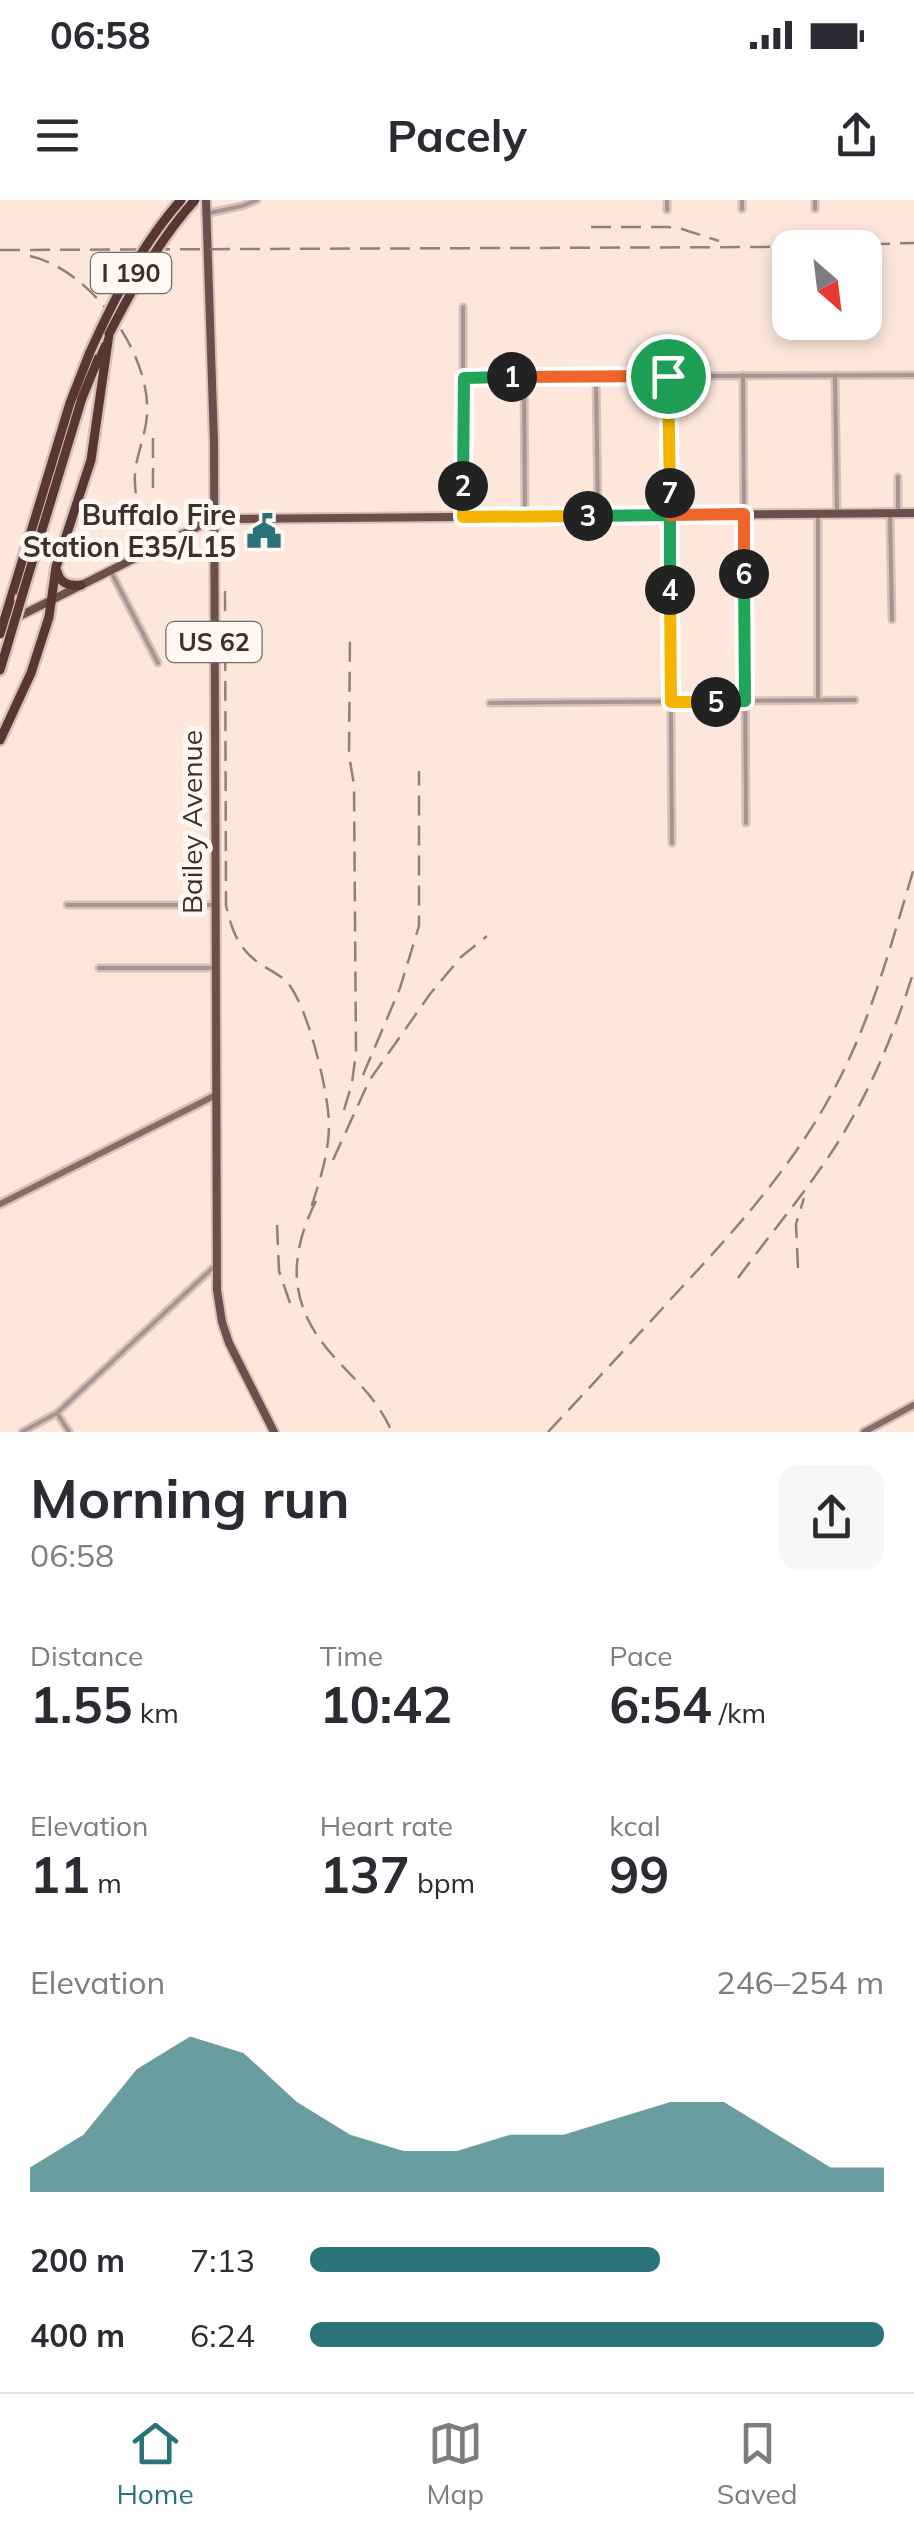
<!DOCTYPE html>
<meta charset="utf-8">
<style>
:root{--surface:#fff;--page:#f7f7f7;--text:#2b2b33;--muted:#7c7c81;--line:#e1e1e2;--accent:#2a7479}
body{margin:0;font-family:Mulish,sans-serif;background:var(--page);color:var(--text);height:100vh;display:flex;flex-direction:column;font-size:38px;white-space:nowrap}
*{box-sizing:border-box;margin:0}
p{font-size:32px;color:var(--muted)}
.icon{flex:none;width:55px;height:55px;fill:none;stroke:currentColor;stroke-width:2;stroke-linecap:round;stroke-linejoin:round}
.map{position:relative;height:1232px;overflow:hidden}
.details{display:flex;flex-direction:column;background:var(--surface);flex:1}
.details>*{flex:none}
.needle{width:65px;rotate:152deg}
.buttons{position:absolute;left:772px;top:30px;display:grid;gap:20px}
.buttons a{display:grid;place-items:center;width:110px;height:110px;border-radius:20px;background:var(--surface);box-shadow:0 5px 15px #0003;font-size:50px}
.pin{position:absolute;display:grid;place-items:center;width:85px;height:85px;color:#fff;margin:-42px;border:5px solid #fff;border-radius:50%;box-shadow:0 2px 10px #0007}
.km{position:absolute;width:50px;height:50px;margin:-25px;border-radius:50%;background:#222;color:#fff;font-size:28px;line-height:50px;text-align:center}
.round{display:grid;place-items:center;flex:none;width:105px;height:105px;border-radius:20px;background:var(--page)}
.summary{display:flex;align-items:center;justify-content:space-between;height:170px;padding:0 30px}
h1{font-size:55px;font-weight:700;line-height:75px}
.stats{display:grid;grid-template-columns:repeat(3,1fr);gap:15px;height:170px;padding:10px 30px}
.stats div{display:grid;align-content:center}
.stats b{font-size:50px;font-weight:700}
.stats small{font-size:28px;font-weight:400}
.stats p{font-size:28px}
.chart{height:280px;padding:20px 30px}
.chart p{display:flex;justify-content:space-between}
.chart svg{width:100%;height:180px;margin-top:10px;fill:var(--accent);opacity:.7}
ul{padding:0 30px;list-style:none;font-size:32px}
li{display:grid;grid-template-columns:160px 120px 1fr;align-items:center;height:75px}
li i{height:25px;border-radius:12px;background:var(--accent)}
.status{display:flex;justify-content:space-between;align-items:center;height:70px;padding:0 50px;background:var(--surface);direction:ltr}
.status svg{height:28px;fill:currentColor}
header{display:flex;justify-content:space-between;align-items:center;height:130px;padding:0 30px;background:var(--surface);font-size:45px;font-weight:700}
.tab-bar{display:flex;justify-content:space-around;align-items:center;height:140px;border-top:2px solid var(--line);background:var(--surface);font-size:28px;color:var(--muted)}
.tab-bar a{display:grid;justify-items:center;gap:5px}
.tab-bar .current{color:var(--accent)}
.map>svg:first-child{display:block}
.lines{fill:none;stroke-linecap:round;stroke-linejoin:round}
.street-casing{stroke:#d6c2b6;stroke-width:9}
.secondary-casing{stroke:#d6c2b6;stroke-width:11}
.primary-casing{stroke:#d6c2b6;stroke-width:12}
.highway-casing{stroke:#d6c2b6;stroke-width:14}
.street{stroke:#a79593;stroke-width:4}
.secondary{stroke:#856c69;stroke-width:6}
.primary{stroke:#6c4f4c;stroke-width:8}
.highway{stroke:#573633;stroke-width:9}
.rail{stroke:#918177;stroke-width:2.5;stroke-dasharray:20 10;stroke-linecap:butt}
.highway-bridge-casing{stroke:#d6c2b6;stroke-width:14;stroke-linecap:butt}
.highway-bridge{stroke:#573633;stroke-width:9}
.split-1-casing{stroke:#fff;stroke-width:20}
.split-2-casing{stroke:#fff;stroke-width:20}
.split-3-casing{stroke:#fff;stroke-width:20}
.split-4-casing{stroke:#fff;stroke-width:20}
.split-5-casing{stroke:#fff;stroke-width:20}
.split-6-casing{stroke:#fff;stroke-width:20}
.split-7-casing{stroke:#fff;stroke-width:20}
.split-8-casing{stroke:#fff;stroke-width:20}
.split-1{stroke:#f0652b;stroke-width:12}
.split-2{stroke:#22a559;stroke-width:12}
.split-3{stroke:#f5b400;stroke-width:12}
.split-4{stroke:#22a559;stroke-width:12}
.split-5{stroke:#f5b400;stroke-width:12}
.split-6{stroke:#22a559;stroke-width:12}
.split-7{stroke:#f0652b;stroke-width:12}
.split-8{stroke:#f5b400;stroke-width:12}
.labels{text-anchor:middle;stroke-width:10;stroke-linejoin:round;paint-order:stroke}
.shield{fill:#fff8f3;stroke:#776c65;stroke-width:2.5}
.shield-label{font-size:25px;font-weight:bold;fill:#3d3028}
.poi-label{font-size:28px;font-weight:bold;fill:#3d3028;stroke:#fff8f3;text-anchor:end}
.street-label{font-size:28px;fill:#3d3028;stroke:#fff8f3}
</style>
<div class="status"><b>06:58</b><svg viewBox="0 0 49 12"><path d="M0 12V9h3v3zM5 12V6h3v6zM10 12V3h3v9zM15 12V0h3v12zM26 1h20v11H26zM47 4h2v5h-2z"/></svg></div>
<header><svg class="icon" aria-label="menu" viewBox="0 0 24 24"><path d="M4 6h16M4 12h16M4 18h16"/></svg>Pacely<svg class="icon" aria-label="share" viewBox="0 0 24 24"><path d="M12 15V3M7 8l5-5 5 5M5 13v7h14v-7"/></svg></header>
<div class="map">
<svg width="914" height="1232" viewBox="0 0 914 1232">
<rect width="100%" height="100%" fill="#fce7da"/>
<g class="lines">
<defs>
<path id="street" d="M667,0V10
M742,0V9
M815,0V9
M205,14L242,6L257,0
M668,175L672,643
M743,175L746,623
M835,175L837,311
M596,176L598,316
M463,177L914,175
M524,177L525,317
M898,277V312
M890,313L892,420
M818,314V499
M463,317V107
M110,370L158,463
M490,503L855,500
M67,705H215
M99,768H215
M57,1213L69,1232
M22,1232L57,1213L217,1064"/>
<path id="secondary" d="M0,1004L216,895
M864,1232L914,1205"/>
<path id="primary" d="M206,0L214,243L217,1090L222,1122L229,1143L274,1232
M0,426L213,319L914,313"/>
<path id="highway" d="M57,371C60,384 69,386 81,385
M22,396L82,198L103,147
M10,401L70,203L90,152
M0,470L6,450
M0,540L31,473L49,417L56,367L91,260L109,134"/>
</defs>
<use href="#street" class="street-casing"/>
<use href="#secondary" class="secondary-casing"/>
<use href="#primary" class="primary-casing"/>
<use href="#highway" class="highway-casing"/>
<use href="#street" class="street"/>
<use href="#secondary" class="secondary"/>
<use href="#primary" class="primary"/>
<use href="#highway" class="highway"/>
<path class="rail" d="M591,27H668L682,29L719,41
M0,50L763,47L914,43
M30,56C90,69 151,153 147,214C146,235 136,255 135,275C134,282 136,291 136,298
M153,288V235
M225,391L226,705C231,728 238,749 259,763C267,769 277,773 285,780C307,801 329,893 329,925C329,955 318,986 309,1014
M363,875L400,788L419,726V571
M344,910L352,883L356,852L354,585L349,555L350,434
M333,960L369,881L430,794L461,757L487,736
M316,1001C286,1061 290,1109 335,1158C359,1184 378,1200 392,1232
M277,1025L279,1071L290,1103
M798,1068L796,1024L804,998
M738,1078C770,1034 806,992 835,947C870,892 895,832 914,770
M548,1232C593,1184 638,1135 682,1087C736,1029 788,971 827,902C869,829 890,748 914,668"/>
<defs>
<path id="highway-bridge" d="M109,134C134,86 159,40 195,0
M90,152C114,99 142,44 181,0
M0,434L10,401
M6,450L22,396"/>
</defs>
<use href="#highway-bridge" class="highway-bridge-casing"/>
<use href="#highway-bridge" class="highway-bridge"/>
</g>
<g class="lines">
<defs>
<path id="split-1" d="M512,177L668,176"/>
<path id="split-2" d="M463,286L464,178L512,177"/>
<path id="split-3" d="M463,286V317L588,316"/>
<path id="split-4" d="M588,316L670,315V390"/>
<path id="split-5" d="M670,390L671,502H716"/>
<path id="split-6" d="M716,502L745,501L744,374"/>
<path id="split-7" d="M670,293V315L744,314V374"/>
<path id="split-8" d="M668,176L670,293"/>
</defs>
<use href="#split-1" class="split-1-casing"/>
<use href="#split-2" class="split-2-casing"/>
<use href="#split-3" class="split-3-casing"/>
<use href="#split-4" class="split-4-casing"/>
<use href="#split-5" class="split-5-casing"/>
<use href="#split-6" class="split-6-casing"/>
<use href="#split-7" class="split-7-casing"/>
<use href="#split-8" class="split-8-casing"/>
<use href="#split-1" class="split-1"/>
<use href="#split-2" class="split-2"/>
<use href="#split-3" class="split-3"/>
<use href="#split-4" class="split-4"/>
<use href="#split-5" class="split-5"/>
<use href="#split-6" class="split-6"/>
<use href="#split-7" class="split-7"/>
<use href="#split-8" class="split-8"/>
</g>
<defs>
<symbol id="civic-bare" viewBox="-9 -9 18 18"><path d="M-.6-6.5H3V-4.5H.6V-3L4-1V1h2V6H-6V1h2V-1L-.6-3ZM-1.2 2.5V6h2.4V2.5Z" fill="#2a7479" stroke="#fff8f3" stroke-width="2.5" paint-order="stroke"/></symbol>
</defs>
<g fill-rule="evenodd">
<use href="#civic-bare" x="239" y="306" width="50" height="50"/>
</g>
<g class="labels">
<g class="shield">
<rect x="91" y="53" width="80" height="40" rx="8"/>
<rect x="166.5" y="422" width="95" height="40" rx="8"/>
</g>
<g class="shield-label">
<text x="131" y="82">I 190</text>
<text x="214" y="451">US 62</text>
</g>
<g class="poi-label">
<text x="236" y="325">Buffalo Fire<tspan x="236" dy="32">Station E35/L15</tspan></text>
</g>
<g class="street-label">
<text transform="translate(192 622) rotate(-90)" y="10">Bailey Avenue</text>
</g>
</g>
</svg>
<div class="buttons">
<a><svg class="needle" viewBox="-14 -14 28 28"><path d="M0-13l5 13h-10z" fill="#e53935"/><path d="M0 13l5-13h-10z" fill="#7c7c81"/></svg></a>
</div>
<div class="pin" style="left:668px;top:176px;background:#1e9e55"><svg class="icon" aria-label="arrive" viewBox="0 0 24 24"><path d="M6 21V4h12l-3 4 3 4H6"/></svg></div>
<b class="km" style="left:512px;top:177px">1</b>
<b class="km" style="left:463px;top:286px">2</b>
<b class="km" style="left:588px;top:316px">3</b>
<b class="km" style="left:670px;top:390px">4</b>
<b class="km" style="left:716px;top:502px">5</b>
<b class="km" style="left:744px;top:374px">6</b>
<b class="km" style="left:670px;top:293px">7</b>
</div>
<section class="details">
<div class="summary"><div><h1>Morning run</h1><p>06:58</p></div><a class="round"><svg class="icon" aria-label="share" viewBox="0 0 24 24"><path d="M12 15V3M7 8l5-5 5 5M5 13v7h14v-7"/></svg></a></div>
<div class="stats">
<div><p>Distance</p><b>1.55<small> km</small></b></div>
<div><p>Time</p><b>10:42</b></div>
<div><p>Pace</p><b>6:54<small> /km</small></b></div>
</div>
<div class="stats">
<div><p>Elevation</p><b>11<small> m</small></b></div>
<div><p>Heart rate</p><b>137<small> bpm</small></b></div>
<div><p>kcal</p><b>99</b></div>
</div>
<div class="chart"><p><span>Elevation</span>246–254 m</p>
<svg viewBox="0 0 160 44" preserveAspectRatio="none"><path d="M0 44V38L10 30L20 14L30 6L40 10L50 22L60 30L70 34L80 34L90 30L100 30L110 26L120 22L130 22L140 30L150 38L160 38V44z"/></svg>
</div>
<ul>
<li><b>200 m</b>7:13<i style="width:61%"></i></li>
<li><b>400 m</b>6:24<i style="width:100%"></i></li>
</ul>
</section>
<nav class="tab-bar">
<a class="current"><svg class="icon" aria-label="home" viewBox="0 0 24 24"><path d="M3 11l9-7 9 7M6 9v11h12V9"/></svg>Home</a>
<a><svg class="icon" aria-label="map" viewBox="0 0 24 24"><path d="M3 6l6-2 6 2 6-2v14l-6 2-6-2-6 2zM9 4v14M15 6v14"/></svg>Map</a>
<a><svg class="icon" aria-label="saved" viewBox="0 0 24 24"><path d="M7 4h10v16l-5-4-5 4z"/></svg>Saved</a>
</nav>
